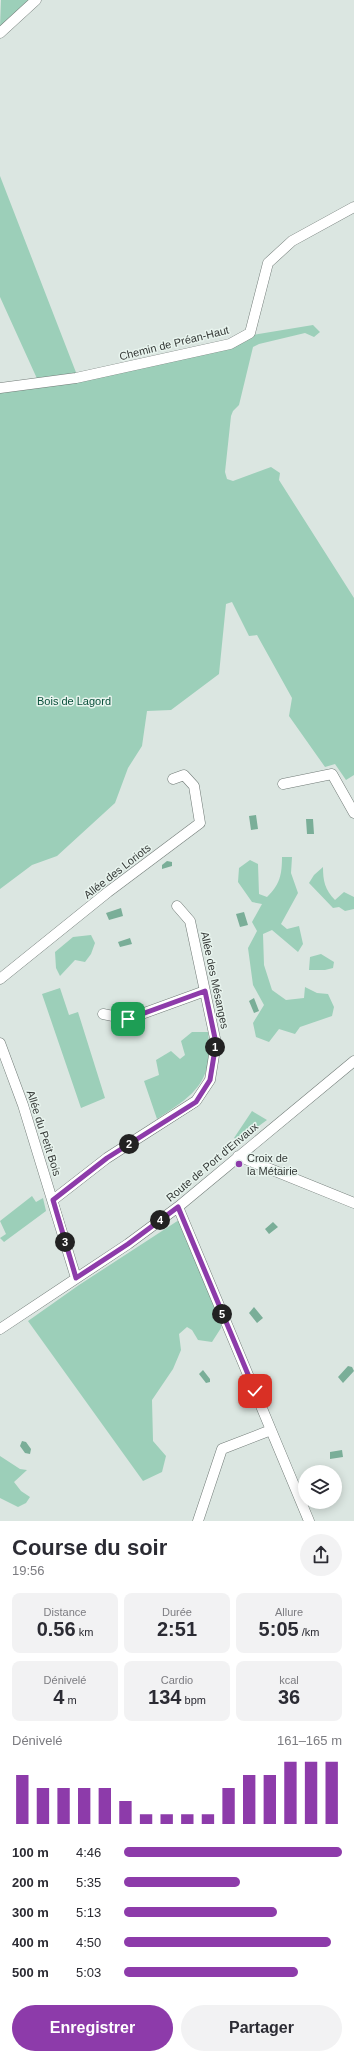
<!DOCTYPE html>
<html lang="fr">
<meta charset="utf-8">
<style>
:root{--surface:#fff;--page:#f2f2f3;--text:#2b2b33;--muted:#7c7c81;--accent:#8d3baa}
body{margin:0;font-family:Helvetica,sans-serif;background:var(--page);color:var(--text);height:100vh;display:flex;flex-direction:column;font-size:15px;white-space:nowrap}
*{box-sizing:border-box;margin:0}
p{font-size:13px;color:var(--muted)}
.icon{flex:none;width:22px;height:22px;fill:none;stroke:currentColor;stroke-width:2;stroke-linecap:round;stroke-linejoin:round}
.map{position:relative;height:1521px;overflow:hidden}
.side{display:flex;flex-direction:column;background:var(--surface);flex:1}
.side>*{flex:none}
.controls{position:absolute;left:298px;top:1465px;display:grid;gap:8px}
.controls a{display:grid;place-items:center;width:44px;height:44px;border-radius:50%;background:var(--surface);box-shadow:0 2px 10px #0003;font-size:20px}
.pin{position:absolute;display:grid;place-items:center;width:34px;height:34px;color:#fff;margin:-17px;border-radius:8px;box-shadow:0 2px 6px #0006}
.km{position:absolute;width:20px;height:20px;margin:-10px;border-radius:50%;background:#222;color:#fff;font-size:11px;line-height:20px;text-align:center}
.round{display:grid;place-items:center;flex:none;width:42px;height:42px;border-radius:21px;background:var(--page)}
.summary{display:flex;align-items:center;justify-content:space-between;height:68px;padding:0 12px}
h1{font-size:22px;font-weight:700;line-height:30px}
.stats{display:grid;grid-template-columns:repeat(3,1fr);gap:6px;height:68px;padding:4px 12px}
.stats div{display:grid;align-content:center;border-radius:8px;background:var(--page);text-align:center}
.stats b{font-size:20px;font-weight:700}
.stats small{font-size:11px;font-weight:400}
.stats p{font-size:11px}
.chart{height:112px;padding:8px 12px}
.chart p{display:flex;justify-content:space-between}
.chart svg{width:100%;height:72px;margin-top:4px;stroke:var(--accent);stroke-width:6}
.cta{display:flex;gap:8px;margin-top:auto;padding:8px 12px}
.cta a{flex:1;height:46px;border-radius:24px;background:var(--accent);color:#fff;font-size:16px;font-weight:700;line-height:46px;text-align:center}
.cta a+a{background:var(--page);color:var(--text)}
ul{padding:0 12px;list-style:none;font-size:13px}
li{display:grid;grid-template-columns:64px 48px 1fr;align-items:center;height:30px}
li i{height:10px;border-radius:5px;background:var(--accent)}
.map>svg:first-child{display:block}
.green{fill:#9ccfb9}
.water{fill:#7aae98}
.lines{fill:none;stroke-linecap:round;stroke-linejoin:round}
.minor-casing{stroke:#717b77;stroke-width:11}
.minor{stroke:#fff;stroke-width:10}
.route-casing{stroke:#fff;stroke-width:8}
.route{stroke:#8d3baa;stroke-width:5}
.poi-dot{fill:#8d3baa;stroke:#e8f4ee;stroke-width:1.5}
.labels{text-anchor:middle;stroke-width:3;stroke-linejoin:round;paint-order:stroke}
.street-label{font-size:11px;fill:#353937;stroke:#e8f4ee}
.park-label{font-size:11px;fill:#094f3a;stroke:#e8f4ee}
.poi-label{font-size:11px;fill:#353937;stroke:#e8f4ee;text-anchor:start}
</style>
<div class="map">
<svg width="354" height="1521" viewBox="0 0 354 1521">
<rect width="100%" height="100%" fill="#dbe6e1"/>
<path class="green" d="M1,0H29L0,27Z
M0,176L77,375L39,383L0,297Z
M313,325L320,332L314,337L305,333L259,344L253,347L239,405L233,411L231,416L225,472L227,479L233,481L271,467L280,473L279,480L354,598V775L346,780L335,764L325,767L289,716L292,698L257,635L249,636L232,602L226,604L219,674L171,710L147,711L142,746L128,768L115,803L57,856L32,865L0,889V392L76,382L246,341L252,335Z
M282,857H292L291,873L298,893L281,924L287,929L299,926L303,944L298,952L272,930L263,934L264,965L272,990L286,1000L304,998L305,987L317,993L328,994L334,1007L332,1016L300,1027L295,1034L279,1029L269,1042L256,1037L253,1023L264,1005L253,985L248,948L257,931L252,922L262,904L252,902L238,882L239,868L250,860L258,864L259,894L267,897C280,885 282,874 282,857Z
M323,867C323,881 325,890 335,900L344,892L354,897V909L345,911L339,907L333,908L309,883L314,875Z
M91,935L95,943L91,954L85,962L75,960L60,976L56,968L55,952L73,937Z
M321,954L334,962L333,968L325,970H309L310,957Z
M60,988L69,1015L78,1012L105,1098L81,1108L42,994Z
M192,1032H208C214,1082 195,1094 157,1119L144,1081L159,1075L156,1060L171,1051L180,1059L185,1055L181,1041Z
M252,1111L267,1120L238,1141L234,1138Z
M32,1196L36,1202L43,1198L46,1211L4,1242L0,1238L6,1234L0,1221Z
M182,1218L223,1315L221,1328L212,1342L198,1340L192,1330L187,1327L179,1334L181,1350L173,1369L152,1400L153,1441L166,1456L162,1472L143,1481L28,1321L79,1285Z
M0,1456L20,1469L27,1470L14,1482L21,1491L30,1497L26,1503L18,1507L0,1498Z"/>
<path class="water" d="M256,815L258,829L251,830L249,816Z
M306,819H313L314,834H307Z
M167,861L172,862V866L162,869V865Z
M121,908L123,916L109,920L106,913Z
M244,912L248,925L240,927L236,914Z
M130,938L132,944L120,947L118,942Z
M254,998L259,1011L254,1013L249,1001Z
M273,1222L278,1227L269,1234L265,1229Z
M254,1307L263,1318L257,1323L249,1313Z
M348,1366L352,1367L354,1371L343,1383L338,1377Z
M203,1370L210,1379V1382L206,1383L199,1374Z
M22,1441L26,1442L31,1449L30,1454L25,1453L20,1446Z
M342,1450L343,1457L330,1459V1452Z"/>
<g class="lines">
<defs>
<path id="minor" d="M0,33L36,0
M0,388L76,378L230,344L250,333L268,263L292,241L354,207
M283,784L332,774L354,813
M0,979L108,892L200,823L194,786L184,775L173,779
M103,1014L128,1019L205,991
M0,1043L23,1105L76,1278
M238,1156L354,1203
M53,1200L107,1158L196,1101L210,1080L216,1043L190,921L177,906
M178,1207L309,1521
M0,1329L128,1244L178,1207L354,1061
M198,1521L222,1449L271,1430"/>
</defs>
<use href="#minor" class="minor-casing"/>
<use href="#minor" class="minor"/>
</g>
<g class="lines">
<defs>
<path id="route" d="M128,1019L205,991L216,1043L210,1080L196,1102L107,1158L53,1200L74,1271L76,1278L128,1244L178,1207L255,1391"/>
</defs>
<use href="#route" class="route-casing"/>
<use href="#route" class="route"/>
</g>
<circle class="poi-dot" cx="239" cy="1164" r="4"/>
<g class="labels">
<g class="street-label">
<text transform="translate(174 343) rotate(-14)" y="4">Chemin de Préan-Haut</text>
<text transform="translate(117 871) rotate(-38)" y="4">Allée des Loriots</text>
<text transform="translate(215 980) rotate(78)" y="4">Allée des Mésanges</text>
<text transform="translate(44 1133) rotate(72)" y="4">Allée du Petit Bois</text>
<text transform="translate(212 1162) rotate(-40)" y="4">Route de Port d'Envaux</text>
</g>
<g class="park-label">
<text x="74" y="705">Bois de Lagord</text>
</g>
<g class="poi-label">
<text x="247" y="1162">Croix de<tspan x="247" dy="13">la Métairie</tspan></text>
</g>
</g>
</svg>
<div class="controls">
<a><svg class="icon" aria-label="layers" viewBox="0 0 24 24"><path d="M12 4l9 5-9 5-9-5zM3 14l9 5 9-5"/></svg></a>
</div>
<div class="pin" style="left:128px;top:1019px;background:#1e9e55"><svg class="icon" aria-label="arrive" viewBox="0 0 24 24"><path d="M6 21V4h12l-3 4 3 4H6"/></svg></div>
<div class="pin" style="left:255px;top:1391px;background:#d93025"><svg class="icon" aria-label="check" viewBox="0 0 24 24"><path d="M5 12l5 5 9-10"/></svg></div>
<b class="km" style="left:215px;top:1047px">1</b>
<b class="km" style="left:129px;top:1144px">2</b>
<b class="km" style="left:65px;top:1242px">3</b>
<b class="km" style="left:160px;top:1220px">4</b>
<b class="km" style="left:222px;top:1314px">5</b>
</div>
<section class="side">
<div class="summary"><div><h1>Course du soir</h1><p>19:56</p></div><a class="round"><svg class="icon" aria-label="share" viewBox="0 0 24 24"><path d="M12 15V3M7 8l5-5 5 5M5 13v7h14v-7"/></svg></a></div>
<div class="stats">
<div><p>Distance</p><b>0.56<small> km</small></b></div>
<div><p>Durée</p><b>2:51</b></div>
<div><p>Allure</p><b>5:05<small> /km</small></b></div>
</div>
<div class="stats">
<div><p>Dénivelé</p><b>4<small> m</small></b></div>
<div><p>Cardio</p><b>134<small> bpm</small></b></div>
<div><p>kcal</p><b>36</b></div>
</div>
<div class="chart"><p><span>Dénivelé</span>161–165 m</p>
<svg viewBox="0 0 160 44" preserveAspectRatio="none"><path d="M5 44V14M15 44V22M25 44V22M35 44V22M45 44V22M55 44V30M65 44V38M75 44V38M85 44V38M95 44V38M105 44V22M115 44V14M125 44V14M135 44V6M145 44V6M155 44V6"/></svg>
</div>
<ul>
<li><b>100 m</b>4:46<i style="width:100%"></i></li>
<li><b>200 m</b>5:35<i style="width:53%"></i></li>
<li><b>300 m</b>5:13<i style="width:70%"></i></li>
<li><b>400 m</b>4:50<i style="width:95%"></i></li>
<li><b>500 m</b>5:03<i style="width:80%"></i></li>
</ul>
<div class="cta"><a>Enregistrer</a><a>Partager</a></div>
</section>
